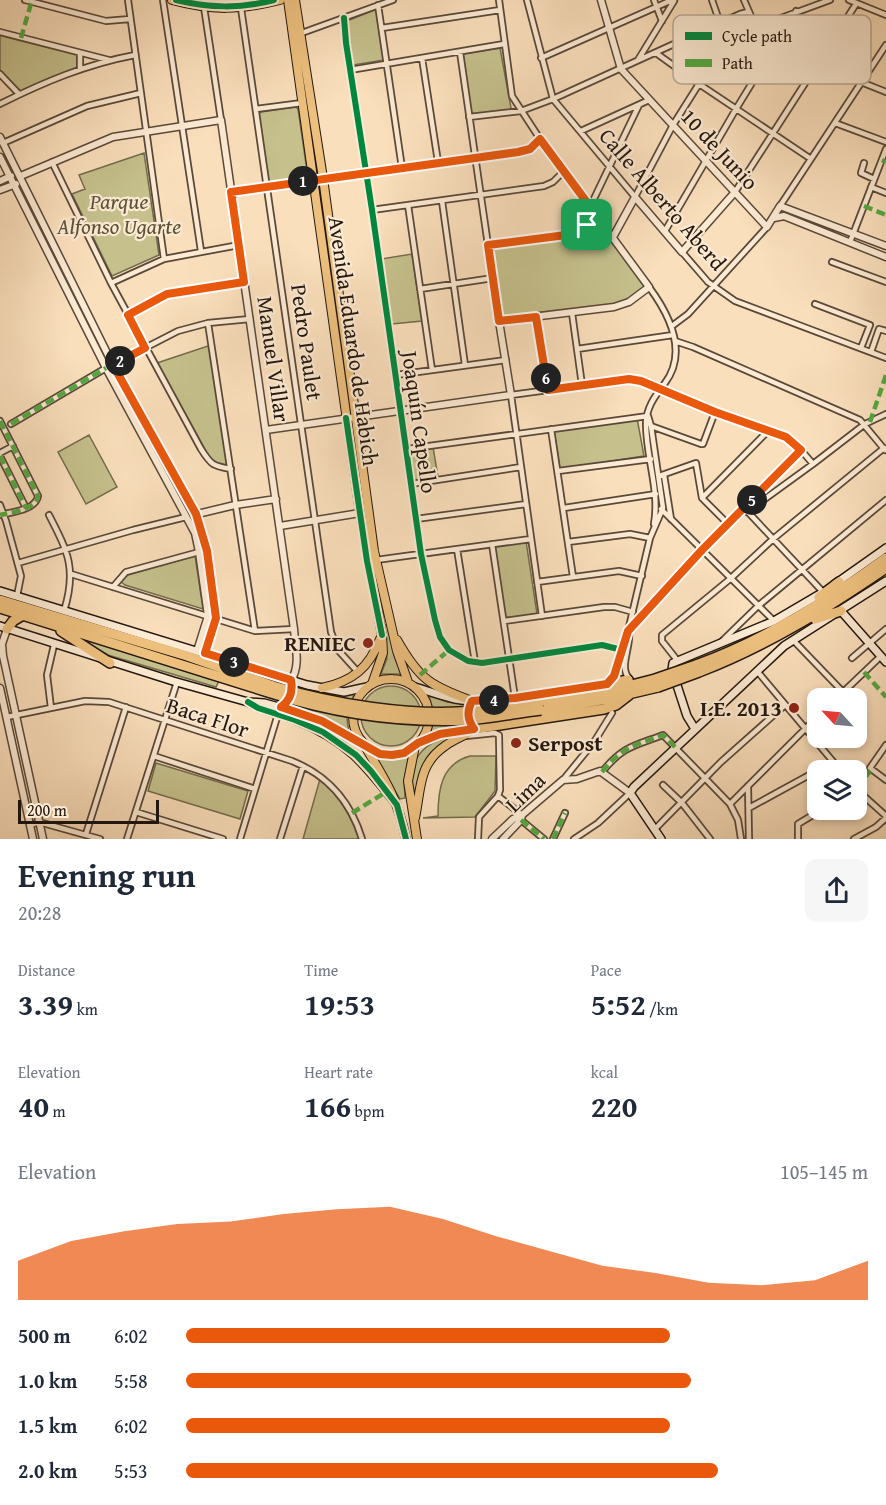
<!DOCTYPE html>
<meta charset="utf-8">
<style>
:root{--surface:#fff;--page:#f6f6f7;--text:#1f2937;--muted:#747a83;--accent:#ea580c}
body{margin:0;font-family:"Gentium Book Plus",serif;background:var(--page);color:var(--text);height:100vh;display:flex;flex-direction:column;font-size:22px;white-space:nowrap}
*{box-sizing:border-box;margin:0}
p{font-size:20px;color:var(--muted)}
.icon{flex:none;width:33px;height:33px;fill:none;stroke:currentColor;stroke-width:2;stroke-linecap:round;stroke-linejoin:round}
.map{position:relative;height:839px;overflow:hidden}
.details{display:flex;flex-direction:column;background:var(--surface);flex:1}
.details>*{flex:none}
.needle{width:39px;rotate:296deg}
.buttons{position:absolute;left:807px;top:688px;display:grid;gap:12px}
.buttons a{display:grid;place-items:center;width:60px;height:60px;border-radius:12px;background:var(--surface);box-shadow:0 3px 9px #0003;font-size:30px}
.scale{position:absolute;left:18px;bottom:15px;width:141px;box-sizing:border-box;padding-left:6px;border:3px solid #24170e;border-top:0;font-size:16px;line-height:21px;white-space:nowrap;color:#24170e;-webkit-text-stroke:4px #fcead3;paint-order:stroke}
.pin{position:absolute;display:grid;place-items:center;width:51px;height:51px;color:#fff;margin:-26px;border-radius:12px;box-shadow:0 3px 9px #0006}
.km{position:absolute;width:30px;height:30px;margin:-15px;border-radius:50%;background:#222;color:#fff;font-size:16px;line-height:30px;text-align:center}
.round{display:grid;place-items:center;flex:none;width:63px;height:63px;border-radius:12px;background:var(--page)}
.summary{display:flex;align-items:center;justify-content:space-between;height:102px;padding:0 18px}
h1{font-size:33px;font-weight:700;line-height:45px}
.metrics{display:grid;grid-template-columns:repeat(3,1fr);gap:9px;height:102px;padding:6px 18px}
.metrics div{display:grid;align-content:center}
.metrics b{font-size:30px;font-weight:700}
.metrics small{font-size:16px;font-weight:400}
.metrics p{font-size:16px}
.chart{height:168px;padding:12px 18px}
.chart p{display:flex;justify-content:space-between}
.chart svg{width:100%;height:108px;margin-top:6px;fill:var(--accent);opacity:.7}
ul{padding:0 18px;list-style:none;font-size:20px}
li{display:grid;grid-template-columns:96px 72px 1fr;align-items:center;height:45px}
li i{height:15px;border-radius:8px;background:var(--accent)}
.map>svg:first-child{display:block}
.green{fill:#c5c08c;stroke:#746c4d;stroke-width:1.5}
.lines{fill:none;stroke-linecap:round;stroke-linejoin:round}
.minor-casing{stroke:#5a493a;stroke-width:8}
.tertiary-casing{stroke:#5a493a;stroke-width:9}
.secondary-casing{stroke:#24170e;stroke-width:10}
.primary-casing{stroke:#24170e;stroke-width:10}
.motorway-casing{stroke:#24170e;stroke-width:12}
.minor{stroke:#fcead3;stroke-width:4.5}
.tertiary{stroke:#fcead3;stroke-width:6}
.secondary{stroke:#fcead3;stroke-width:7}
.primary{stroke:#edc07e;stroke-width:8}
.motorway{stroke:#edc07e;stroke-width:9}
.motorway-bridge-casing{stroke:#24170e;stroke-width:12;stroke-linecap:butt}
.motorway-bridge{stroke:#edc07e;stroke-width:9}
.quiet{stroke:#53a941;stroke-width:4.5;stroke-dasharray:9 4.5;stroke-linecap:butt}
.cycleway-casing{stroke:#fcead3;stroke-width:10}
.cycleway{stroke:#00873e;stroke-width:6}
.route-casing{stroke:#fff;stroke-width:12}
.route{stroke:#ea580c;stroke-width:8}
.poi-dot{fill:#8f2418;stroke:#fcead3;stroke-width:2}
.labels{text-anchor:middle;stroke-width:4.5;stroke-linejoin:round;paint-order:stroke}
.street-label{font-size:22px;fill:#24170e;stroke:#fcead3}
.park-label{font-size:22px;font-style:italic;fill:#5c523a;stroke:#fcead3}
.poi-label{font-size:22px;font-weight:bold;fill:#24170e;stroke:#fcead3;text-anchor:end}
.key{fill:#fcead3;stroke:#bbab98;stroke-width:1.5}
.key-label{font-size:16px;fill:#24170e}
</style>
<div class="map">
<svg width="886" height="839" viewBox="0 0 886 839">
<rect width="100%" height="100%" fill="#fadfbc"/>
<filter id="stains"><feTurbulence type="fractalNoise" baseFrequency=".00333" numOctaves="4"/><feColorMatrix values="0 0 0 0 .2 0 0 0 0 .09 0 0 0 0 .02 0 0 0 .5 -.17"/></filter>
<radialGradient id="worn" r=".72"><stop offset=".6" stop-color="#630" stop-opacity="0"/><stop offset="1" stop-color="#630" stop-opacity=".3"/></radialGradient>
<path class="green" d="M374,10H376L384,60L353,65L347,21Z
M0,34L78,54L79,64L77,68L21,91L17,90L0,71Z
M500,48L511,108L509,110L473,115L471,112L463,54Z
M295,107L298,109L308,178L270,185L268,183L259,114L261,112Z
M144,153L159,255L112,276L72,194L85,189L79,175Z
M597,216L649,287L629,302L499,321L488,245L578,232Z
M412,254L422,321L392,324L381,259Z
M211,345L229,463L227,465L218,464L211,460L157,363Z
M637,418L644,456L560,469L554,430Z
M89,435L117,487L86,504L58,452Z
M433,447L438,477L414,481L410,451Z
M526,541L537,614L505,618L495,546Z
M195,556L203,609L125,585L120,581L128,575Z
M387,624L395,658L402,674H381L387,659L383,626Z
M75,636L219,681L216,687L108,655Z
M294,686L322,693L354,694L347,718L349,735L287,707C291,702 296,692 294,686Z
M361 716a30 30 0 1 1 60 0a30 30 0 1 1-60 0Z
M427,693L447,702L466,704V726L450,728L430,736C433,721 435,706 427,693Z
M459,735C424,752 414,772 416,811C403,770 414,741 459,735Z
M409,755L404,781L405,798L400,799L374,757L397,758Z
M470,756H496L495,791L475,817L423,818L438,816C438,790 441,764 470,756Z
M156,763L248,791L240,819L148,791Z
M320,779C340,796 351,815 359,839H303Z"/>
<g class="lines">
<defs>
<path id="minor" d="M25,0L106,21L130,19
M128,0L164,259
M163,0L201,251
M499,0L512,96L540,139
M527,0L553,99L635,197L673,125L738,22L740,14
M654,0L662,21
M712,0L720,23
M744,0L754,23L759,26L830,0
M849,0L886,15
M378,5L402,168
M204,7L221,120
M241,8L331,632L338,650L358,672
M344,18L346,43L372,210L421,554L435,620L440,637L449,650L468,661L482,663L602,645L622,650
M773,21L861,82L886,92
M382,28L500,10
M0,32L109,60
M299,34L393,0
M460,52L499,321
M656,53L699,84L811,159
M422,58L438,162
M541,58L672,0
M638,60L674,1
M80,69V53
M350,70L504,44
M0,74L19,94
M0,104C44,82 87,64 135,55
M256,109L302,103
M469,117L521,111L553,99L740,14L748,12
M835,123L886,142
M581,131L649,100
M3,143L87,106L141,93
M52,162L111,283L201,449C211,465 213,466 231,469
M864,163L861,173L874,179
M871,187L886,193
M735,192L856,4
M442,201L465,365
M408,205L432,370
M780,206L886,45
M590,207L639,105
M372,210L544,186L553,182L564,171
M665,231L736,109L796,11
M850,242L886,149
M488,245L566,235L578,232L597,216
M682,252L708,282L735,301L886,358
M832,262L886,282
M111,283L164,259L239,245
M649,287C669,314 688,352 665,383C656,395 646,407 646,424C646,458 660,490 654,524
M420,289L493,278
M815,304L870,325L861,348
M572,313L582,385
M128,315L167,294L244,282
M536,317L548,390
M208,323L255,631
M672,326L688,314L767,227
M675,341L693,347L860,420L885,450
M577,349L673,335
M871,352L879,329L886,331
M396,375L506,360
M0,421L38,496C36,510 12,512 0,515
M11,424L106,368L178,331L208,323L250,319
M651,426L701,444H703L715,412
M551,429L573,577
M407,449L648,416
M0,453L13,446
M0,456L26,508
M558,471L651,459
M664,475L671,519
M659,476L696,463L702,498L728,524
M411,484L521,467
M703,497L768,431
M0,505L6,521L21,576L17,596
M564,508L656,494
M661,509L774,621
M747,511L823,592
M747,512L813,464L865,424L886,414
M49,515C68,552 77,569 64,611
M416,519L526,504
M568,542L630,534L650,538
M492,544L515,698
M457,549L475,662
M376,560L531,539
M18,563L133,530L186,517
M71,574L255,631L294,629
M537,582L619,571L642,576
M113,587L126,572L199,552
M542,616L511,395L629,379L641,381L715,412L786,437L801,450L813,464
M504,621L604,607H615L633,612
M629,630L702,550L801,450
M629,633C631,647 618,669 630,679
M793,640L843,692
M720,643L758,606L886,500
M852,658L886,629
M677,660L662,641V635L730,579L773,539L884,448
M757,671L841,771
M609,682L614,676L628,631L650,538L663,508L651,426L648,416
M836,699L881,656
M51,708L47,675L54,645
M7,717L85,701L109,702L292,761C327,775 351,802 362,839
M466,736L495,733L499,735L500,790L498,796L479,817L478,839
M886,745L870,768L886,780
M154,756L255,789
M602,772C623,746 634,746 663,735L730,804L738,820L741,839
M563,780L594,742L612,713
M663,785L682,803L710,839
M748,786L749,839
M856,789L886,816
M498,796L522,815
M730,804L818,716
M749,808L833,762
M136,812L223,839
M521,820L544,839
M30,825L39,822L100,839
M655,829L721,762L785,705
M86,834L126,707
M127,839L177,682
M240,839L278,714
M280,839L303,766
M553,839L565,813
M574,839L598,823L630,793
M798,839V824L821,810
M854,839L876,827L886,818"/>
<path id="tertiary" d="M601,0L621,69L767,227L780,206L886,246
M0,137L113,365L196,514L207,551L216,618L205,653
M0,157L106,368L195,533L199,552L208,616L197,651
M23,175L113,137L221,120L294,629C295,645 301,666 291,680
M0,181L11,176
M0,190L16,184
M231,192L518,152L529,149L540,139L649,287L629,302L614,307L499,321L511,395L266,430
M774,218L784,216L886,257
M613,237L635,197L682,252L735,192
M193,515L235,505L276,499
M280,526L360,513
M7,629L2,644L3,656L43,839
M0,688L33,839
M492,839L513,819L522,815
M503,839L521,820L522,815L563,780L577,779L600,771L630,793"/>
<path id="secondary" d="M835,584L886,548
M0,591L307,685L344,692L367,687
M841,611L886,662
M0,626L173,681L248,702L264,703L308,715L362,742
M415,687C428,691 441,696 455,699C502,707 560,691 607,684
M695,729L687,716L672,670L673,663L774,621L820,594
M419,743L440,734L474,729
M661,839L630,793L634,787L784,646L886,581"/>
<path id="primary" d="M172,0C212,11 240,10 280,0
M288,0L360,513L382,635L383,653L372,684
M295,0L323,178L374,551L397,651L408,682
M397,640C419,679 430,686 472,701
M353 717a38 38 0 1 1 76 0a38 38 0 1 1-76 0Z
M322,688C353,681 369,668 380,639
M248,702C263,711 280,714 296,720C346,740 365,764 397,805
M415,746L408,781L417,839
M366,748C386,781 398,800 406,839
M415,818C421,790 418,764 445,746C454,739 465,736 474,729"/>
<path id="motorway" d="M819,597L839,582
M0,600L187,656L273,686
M0,608L271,693
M815,619L841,611
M7,629L13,621L23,615
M61,631L110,663
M696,665C765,640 827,601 886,558
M699,672C767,646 826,609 886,568
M607,684L628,680
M543,701L616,689L655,679
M541,710L607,699L658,687
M474,729L604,709L616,705L629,695"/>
</defs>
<use href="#minor" class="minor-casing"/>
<use href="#tertiary" class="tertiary-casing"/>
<use href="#secondary" class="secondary-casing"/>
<use href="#primary" class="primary-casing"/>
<use href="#motorway" class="motorway-casing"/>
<use href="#minor" class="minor"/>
<use href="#tertiary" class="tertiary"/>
<use href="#secondary" class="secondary"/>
<use href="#primary" class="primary"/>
<use href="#motorway" class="motorway"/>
<defs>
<path id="motorway-bridge" d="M655,679L696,665
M273,686C334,704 410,717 474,711C497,709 520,704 543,701
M658,687L699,672
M271,693C333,713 402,723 468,720C492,718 517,713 541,710"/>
</defs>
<use href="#motorway-bridge" class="motorway-bridge-casing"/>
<use href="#motorway-bridge" class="motorway-bridge"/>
<path class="quiet" d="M21,38L32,0
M882,160L886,162
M864,206L886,215
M0,421L38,496C36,510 12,512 0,515
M870,422L886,375
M11,424L106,368
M0,456L26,508
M864,672L886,697
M420,675L449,650
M602,772C623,746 634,746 663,735L675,747
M856,788L871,770
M352,813L386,792
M521,820L544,839
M553,839L565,813"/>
<defs>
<path id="cycleway" d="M176,0C210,8 240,9 274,0
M344,18L346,43L372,210L421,554L435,620L440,637L449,650L468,661L482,663L602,645L622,650
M346,418L367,561L382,635
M248,702L258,708L295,720L323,732L356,755L371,771L397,805L406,839"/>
</defs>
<use href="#cycleway" class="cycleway-casing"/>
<use href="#cycleway" class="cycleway"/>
</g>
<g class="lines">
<defs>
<path id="route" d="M540,139L597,216L578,232L566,235L488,245L499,321L536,317L548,390L629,379L641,381L715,412L786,437L801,450L702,550L628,631L614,676L607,684L515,698L472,701C467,711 467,719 474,729L440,734L418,743L404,753L392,755L380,754L322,721L281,707C291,700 293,691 291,680L205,653L216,618L207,551L196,514L113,365L145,348L128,315L167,294L244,282L231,192L518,152L530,149Z"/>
</defs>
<use href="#route" class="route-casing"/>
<use href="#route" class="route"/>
</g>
<g class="poi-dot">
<circle cx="368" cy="643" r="6"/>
<circle cx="794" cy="708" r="6"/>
<circle cx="516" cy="743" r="6"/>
</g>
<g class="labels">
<g class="street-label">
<text transform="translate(720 149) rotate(47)" y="8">10 de Junio</text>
<text transform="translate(663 199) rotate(49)" y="8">Calle Alberto Aberd</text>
<text transform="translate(354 341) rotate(82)" y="8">Avenida Eduardo de Habich</text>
<text transform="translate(307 342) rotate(82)" y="8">Pedro Paulet</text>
<text transform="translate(274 359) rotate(82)" y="8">Manuel Villar</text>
<text transform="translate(420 422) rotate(82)" y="8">Joaquín Capello</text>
<text transform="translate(208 717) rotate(18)" y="8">Baca Flor</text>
<text transform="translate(525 792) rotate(-44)" y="8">Lima</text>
</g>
<g class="park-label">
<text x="119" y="209">Parque<tspan x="119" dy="25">Alfonso Ugarte</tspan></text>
</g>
<g class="poi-label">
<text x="356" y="651">RENIEC</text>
<text x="782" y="716">I.E. 2013</text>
<text x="528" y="751" text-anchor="start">Serpost</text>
</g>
</g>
<rect x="673" y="15" width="198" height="69" rx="9" class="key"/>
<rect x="685" y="32" width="27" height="8" fill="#00873e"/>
<rect x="685" y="59" width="27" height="8" fill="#53a941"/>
<g class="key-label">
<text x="722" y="42">Cycle path</text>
<text x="722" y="69">Path</text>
</g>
<rect width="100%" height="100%" filter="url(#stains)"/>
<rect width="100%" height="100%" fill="url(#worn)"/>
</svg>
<div class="buttons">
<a><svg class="needle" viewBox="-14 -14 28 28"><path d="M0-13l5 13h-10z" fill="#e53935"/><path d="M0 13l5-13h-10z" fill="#747a83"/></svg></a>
<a><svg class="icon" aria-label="layers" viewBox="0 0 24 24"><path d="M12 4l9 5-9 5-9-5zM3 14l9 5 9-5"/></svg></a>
</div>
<div class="scale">200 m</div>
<div class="pin" style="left:587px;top:225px;background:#1e9e55"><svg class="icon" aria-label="arrive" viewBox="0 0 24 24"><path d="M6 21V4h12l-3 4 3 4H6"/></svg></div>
<b class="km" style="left:303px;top:181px">1</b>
<b class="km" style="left:120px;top:361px">2</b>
<b class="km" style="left:234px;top:662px">3</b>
<b class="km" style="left:494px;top:700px">4</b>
<b class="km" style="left:752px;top:500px">5</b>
<b class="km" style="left:546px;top:378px">6</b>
</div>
<section class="details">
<div class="summary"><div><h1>Evening run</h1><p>20:28</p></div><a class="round"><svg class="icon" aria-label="share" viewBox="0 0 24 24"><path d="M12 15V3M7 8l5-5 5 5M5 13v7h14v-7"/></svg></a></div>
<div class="metrics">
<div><p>Distance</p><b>3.39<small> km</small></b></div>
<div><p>Time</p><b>19:53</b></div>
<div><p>Pace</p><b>5:52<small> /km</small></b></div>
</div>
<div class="metrics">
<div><p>Elevation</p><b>40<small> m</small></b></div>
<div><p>Heart rate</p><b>166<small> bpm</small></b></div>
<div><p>kcal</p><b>220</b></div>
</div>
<div class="chart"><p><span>Elevation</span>105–145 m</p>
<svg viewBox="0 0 160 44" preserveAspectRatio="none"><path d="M0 44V28L10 20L20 16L30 13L40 12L50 9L60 7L70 6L80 11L90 18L100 24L110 30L120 33L130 37L140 38L150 36L160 28V44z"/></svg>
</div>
<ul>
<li><b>500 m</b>6:02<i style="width:71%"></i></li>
<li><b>1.0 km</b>5:58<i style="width:74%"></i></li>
<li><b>1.5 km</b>6:02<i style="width:71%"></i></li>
<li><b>2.0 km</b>5:53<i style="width:78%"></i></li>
</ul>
</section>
